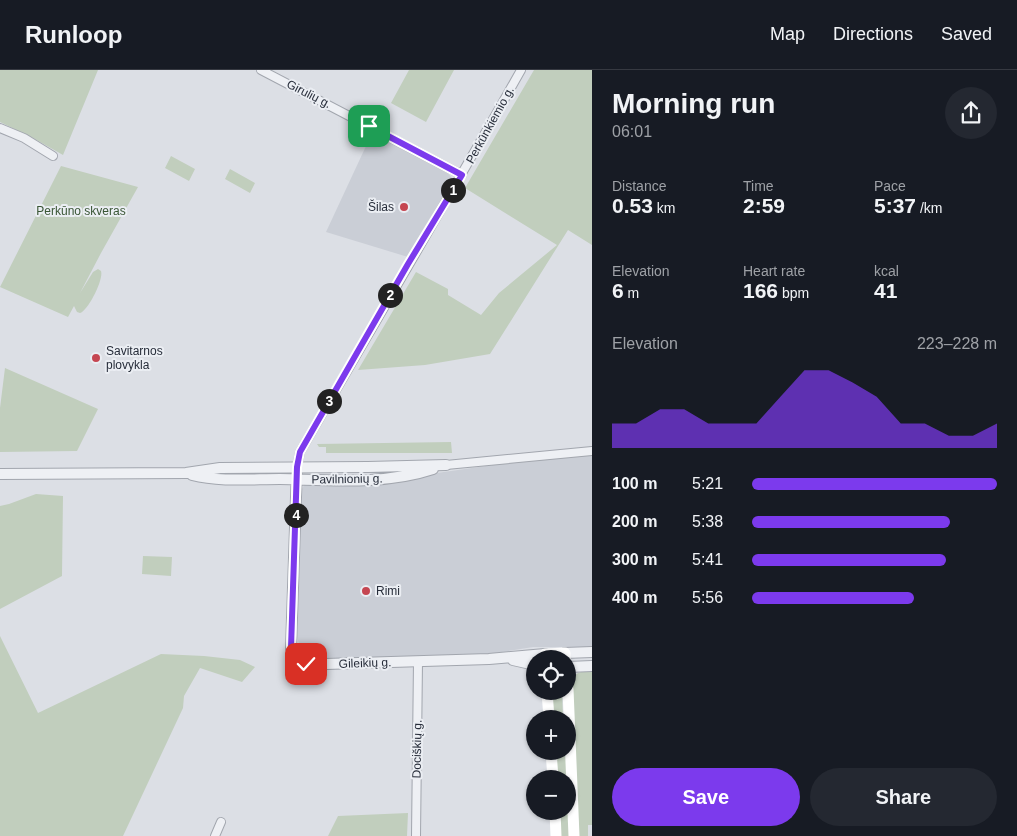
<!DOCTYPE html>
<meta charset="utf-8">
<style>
:root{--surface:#171b24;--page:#242831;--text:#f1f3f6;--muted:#9ea1a6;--line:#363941;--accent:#7c3aed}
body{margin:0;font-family:Helvetica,sans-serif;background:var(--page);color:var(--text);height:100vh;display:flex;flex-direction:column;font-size:19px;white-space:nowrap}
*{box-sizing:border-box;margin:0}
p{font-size:16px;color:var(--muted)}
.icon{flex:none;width:28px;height:28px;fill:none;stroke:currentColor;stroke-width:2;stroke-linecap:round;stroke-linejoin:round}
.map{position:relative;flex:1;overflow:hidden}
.panel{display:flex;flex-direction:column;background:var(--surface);width:425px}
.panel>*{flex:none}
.fabs{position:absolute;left:526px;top:580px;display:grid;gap:10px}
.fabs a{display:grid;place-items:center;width:50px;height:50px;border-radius:50%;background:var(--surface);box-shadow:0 1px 4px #0004;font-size:25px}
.pin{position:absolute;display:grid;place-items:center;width:42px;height:42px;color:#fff;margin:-21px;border-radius:10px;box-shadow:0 2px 8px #0006}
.km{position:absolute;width:25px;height:25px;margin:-12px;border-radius:50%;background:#222;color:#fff;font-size:14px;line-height:25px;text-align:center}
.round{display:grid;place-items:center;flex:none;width:52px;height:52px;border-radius:26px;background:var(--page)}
.summary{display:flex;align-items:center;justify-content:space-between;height:85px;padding:0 20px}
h1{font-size:28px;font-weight:700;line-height:38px}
.stats{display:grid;grid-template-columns:repeat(3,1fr);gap:8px;height:85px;padding:5px 20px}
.stats div{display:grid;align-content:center}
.stats b{font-size:21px;font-weight:700}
.stats small{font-size:14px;font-weight:400}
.stats p{font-size:14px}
.chart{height:140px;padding:10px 20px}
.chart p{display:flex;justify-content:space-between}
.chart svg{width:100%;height:90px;margin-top:5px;fill:var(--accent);opacity:.7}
.action{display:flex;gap:10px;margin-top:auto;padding:10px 20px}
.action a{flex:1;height:58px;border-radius:30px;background:var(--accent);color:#fff;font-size:20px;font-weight:700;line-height:58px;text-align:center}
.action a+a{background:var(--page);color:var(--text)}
ul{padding:0 20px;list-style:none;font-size:16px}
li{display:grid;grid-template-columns:80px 60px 1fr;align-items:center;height:38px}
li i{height:12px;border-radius:6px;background:var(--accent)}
header{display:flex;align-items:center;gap:30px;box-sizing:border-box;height:70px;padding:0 25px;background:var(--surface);border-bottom:1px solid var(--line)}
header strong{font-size:24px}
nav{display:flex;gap:28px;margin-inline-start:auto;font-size:18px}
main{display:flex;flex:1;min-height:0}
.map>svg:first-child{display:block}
.built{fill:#caced6}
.green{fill:#c1cebd}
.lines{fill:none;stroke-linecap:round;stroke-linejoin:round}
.minor-casing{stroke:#a2a6ae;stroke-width:10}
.tertiary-casing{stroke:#a2a6ae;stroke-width:12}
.minor{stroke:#eef0f4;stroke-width:8}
.tertiary{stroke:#eef0f4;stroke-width:10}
.secondary{stroke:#fff;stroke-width:11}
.route-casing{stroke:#fff;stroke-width:10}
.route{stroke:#7c3aed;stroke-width:6}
.poi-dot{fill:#c54651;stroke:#ebeef3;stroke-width:2}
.labels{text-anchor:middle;stroke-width:4;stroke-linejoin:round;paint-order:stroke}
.street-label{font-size:12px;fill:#272d3a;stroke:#ebeef3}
.poi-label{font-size:12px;fill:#272d3a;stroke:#ebeef3;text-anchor:start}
.park-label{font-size:12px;fill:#395535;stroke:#ebeef3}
</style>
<header>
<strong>Runloop</strong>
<nav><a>Map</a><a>Directions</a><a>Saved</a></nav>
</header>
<main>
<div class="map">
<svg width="592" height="766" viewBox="0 0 592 766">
<rect width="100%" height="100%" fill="#dcdfe5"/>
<path class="built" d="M373,61L445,100L452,108L449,118L408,187L326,162Z
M592,385V577H533L489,584L313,590L307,588L301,582L297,567L302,419L304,415L311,413L386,414L416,409L430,404L500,394Z"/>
<path class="green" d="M0,0H98L63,85L33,68L0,52Z
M409,0H454L426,52L391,33Z
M534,0H592V175L568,160L490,284L425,295L358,300L416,202L448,219V225L481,245L499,223L557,175L465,118Z
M171,86L195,99L189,111L165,98Z
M61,96L138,117L101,183L80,223L93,202L98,199L101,201C104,209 88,241 80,243L77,242L74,236L68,247L0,217Z
M230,99L255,113L250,123L225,109Z
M5,298L98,339L77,381L0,382V338Z
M451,372L452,383H326V377H319L317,374Z
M36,424L63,426L62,506L0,539V436L9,434Z
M143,486L172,487L171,506L142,504Z
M0,566L38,643L161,584L204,586L240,590L255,597L242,612L200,598L184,626L183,638L123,766H0Z
M584,601H592V755H588V766H579L571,617C571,608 575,603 584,601Z
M552,621H562L563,649H554Z
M556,681H566L570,766H560L559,741H568V709H558Z
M408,743L407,766H328L338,746Z"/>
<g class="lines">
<defs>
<path id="minor" d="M261,0L462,105
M0,58L24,68L53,86
M446,395L592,381
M297,397L300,382C374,254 449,128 521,0
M215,766L221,752
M416,766L418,591"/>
<path id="tertiary" d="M297,397L291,578C300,596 309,594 326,594L489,589L545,584
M0,404L186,403L220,398L368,397L446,395
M192,405C220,412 251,409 280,409C331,410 385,415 433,399
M565,583L592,582
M513,590L535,595
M568,597L592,596"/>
</defs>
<use href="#minor" class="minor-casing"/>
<use href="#tertiary" class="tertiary-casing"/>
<use href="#minor" class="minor"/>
<use href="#tertiary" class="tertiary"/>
<path class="secondary" d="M545,589V584L565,583V589
M568,619L574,766
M547,621L549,649
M551,681L553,709
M555,741L556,766"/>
</g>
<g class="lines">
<defs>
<path id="route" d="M306,594L295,586L291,578L297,397L300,382L408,194L462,105L369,56"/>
</defs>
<use href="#route" class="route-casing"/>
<use href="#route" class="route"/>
</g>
<g class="poi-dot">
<circle cx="404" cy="137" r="5"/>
<circle cx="96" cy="288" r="5"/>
<circle cx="366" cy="521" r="5"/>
</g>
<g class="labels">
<g class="street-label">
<text transform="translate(309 24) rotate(27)" y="4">Girulių g.</text>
<text transform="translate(490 55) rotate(-61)" y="4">Perkūnkiemio g.</text>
<text transform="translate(347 409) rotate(-1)" y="4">Pavilnionių g.</text>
<text transform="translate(365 593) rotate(-2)" y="4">Gileikių g.</text>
<text transform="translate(417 679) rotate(-89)" y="4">Dociškių g.</text>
</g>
<g class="poi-label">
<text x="394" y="141" text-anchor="end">Šilas</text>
<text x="106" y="285">Savitarnos<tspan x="106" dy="14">plovykla</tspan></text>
<text x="376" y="525">Rimi</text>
</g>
<g class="park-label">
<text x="81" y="145">Perkūno skveras</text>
</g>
</g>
</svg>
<div class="fabs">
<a><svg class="icon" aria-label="locate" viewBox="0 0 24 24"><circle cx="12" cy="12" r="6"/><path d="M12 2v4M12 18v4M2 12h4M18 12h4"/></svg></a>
<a>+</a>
<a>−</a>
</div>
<div class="pin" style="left:369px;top:56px;background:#1e9e55"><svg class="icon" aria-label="arrive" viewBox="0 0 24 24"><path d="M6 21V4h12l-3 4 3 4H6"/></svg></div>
<div class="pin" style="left:306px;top:594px;background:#d93025"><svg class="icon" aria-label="check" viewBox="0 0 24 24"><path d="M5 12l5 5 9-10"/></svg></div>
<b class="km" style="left:453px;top:120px">1</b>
<b class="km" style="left:390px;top:225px">2</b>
<b class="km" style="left:329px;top:331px">3</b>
<b class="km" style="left:296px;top:445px">4</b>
</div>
<section class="panel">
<div class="summary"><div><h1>Morning run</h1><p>06:01</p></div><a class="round"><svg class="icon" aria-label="share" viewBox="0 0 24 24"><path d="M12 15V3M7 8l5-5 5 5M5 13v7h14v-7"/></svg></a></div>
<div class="stats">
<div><p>Distance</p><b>0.53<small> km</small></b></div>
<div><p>Time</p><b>2:59</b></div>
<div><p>Pace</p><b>5:37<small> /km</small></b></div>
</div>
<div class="stats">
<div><p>Elevation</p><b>6<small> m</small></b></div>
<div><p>Heart rate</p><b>166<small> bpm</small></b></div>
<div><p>kcal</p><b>41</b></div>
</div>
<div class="chart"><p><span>Elevation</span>223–228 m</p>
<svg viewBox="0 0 160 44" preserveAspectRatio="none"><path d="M0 44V32L10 32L20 25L30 25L40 32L50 32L60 32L70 19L80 6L90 6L100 12L110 19L120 32L130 32L140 38L150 38L160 32V44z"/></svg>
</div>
<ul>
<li><b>100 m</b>5:21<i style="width:100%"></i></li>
<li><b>200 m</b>5:38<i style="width:81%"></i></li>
<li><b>300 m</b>5:41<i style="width:79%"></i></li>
<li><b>400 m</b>5:56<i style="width:66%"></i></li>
</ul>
<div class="action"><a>Save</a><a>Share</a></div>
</section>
</main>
